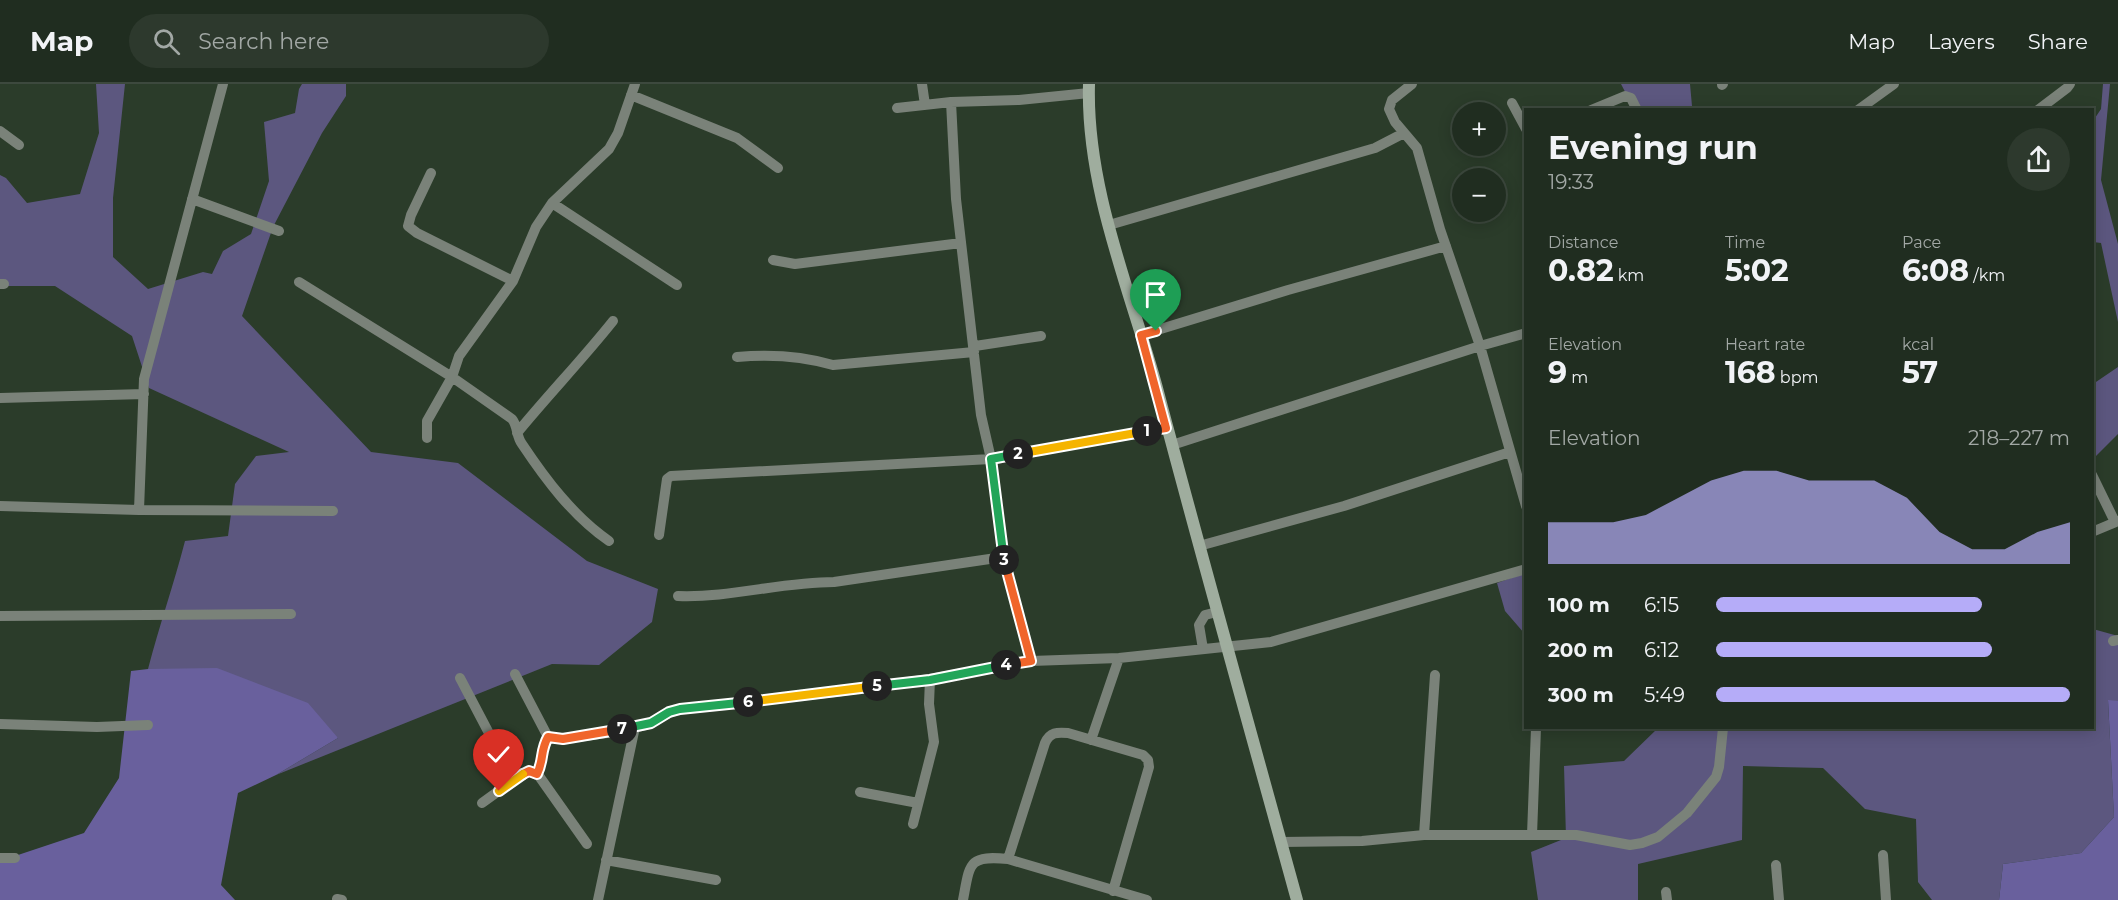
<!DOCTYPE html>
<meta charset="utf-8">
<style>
:root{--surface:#202d20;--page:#2d392d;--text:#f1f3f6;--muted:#a2a8a5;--line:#3d493e;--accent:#b5acf8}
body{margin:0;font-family:Montserrat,sans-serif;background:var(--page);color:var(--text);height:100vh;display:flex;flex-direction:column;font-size:22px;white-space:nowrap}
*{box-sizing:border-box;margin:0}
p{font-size:20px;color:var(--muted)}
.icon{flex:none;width:33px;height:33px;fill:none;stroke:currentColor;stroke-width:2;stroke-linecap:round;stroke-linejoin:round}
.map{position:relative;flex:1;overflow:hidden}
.sheet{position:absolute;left:1524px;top:24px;width:570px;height:621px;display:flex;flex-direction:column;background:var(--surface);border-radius:0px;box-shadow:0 3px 15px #0003,0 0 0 2px var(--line)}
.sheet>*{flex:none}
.fabs{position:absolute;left:1452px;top:18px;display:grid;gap:12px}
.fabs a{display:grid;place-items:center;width:54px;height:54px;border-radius:50%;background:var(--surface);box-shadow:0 3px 15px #0003,0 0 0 2px var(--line);font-size:30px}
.pin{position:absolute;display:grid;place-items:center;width:51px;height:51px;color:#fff;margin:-62px -26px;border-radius:50% 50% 50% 0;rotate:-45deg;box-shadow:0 0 6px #0007}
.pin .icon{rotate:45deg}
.km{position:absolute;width:30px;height:30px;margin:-15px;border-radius:50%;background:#222;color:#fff;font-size:16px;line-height:30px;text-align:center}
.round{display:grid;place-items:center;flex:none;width:63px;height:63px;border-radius:32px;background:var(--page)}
.summary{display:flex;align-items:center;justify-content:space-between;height:102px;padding:0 24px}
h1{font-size:33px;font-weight:700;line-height:45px}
.metrics{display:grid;grid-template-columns:repeat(3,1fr);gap:9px;height:102px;padding:6px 24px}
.metrics div{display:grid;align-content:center}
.metrics b{font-size:30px;font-weight:700}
.metrics small{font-size:16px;font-weight:400}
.metrics p{font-size:16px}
.chart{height:168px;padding:12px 24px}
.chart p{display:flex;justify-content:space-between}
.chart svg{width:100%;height:108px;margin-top:6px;fill:var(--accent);opacity:.7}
ul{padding:0 24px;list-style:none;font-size:20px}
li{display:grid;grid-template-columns:96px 72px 1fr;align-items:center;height:45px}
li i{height:15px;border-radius:8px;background:var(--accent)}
header{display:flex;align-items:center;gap:36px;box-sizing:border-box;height:84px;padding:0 30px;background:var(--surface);border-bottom:2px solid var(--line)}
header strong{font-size:28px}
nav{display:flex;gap:33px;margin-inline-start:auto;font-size:21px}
.search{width:420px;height:54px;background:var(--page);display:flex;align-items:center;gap:15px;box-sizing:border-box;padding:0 21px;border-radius:33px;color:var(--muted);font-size:22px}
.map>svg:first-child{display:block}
.green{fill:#5c577f}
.forest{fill:#69609d}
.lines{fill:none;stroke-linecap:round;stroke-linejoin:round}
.street{stroke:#7a8279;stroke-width:10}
.secondary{stroke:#9fad9e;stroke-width:12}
.split-1-casing{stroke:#fff;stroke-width:12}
.split-2-casing{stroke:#fff;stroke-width:12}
.split-3-casing{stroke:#fff;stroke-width:12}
.split-4-casing{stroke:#fff;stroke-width:12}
.split-5-casing{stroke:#fff;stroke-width:12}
.split-6-casing{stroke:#fff;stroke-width:12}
.split-7-casing{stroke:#fff;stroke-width:12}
.split-8-casing{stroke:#fff;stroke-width:12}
.split-9-casing{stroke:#fff;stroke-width:12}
.split-1{stroke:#f0652b;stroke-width:8}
.split-2{stroke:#f5b400;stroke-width:8}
.split-3{stroke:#22a559;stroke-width:8}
.split-4{stroke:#f0652b;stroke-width:8}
.split-5{stroke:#22a559;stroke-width:8}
.split-6{stroke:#f5b400;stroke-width:8}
.split-7{stroke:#22a559;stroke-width:8}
.split-8{stroke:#f0652b;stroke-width:8}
.split-9{stroke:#f5b400;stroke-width:8}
</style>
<header>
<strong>Map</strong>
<div class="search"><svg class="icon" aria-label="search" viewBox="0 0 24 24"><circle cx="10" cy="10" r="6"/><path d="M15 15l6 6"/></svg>Search here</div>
<nav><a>Map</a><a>Layers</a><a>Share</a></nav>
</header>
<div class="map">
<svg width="2118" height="816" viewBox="0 0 2118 816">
<rect width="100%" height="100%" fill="#2b3c2a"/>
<path class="green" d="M96,0H125L113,114V173L148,205L203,188L212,190L223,167L251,150L269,97L264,38L295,29L299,5L302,0H346V12L322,49L273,143L242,232L371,368L458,379L587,477L658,505L652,538L599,581L552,580L276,691L338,654L216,585H148C159,542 174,500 185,457L228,452L235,400L256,372L289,368L149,304L132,252L55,202H0V91L6,94L27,119L80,110L99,49Z
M1621,0H1690L1692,22L1694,25H1634Z
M2103,0H2110L2101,96L2118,160V238L2101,159L2093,158V37L2101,25Z
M2118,283V350L2094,374L2093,300Z
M1525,489V549H1524L1505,527L1497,499Z
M2093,545L2118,552V617H2108L2114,733L2081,769L2003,780L1999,816H1932L1918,798L1916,735L1865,725L1823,684L1743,682L1742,756L1638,780V816H1538L1531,768L1566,754L1564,682L1624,677L1658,644H2092Z"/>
<path class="forest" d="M217,584L308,619L338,654L276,691L238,709L221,801L235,816H0V777L84,749L119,694L131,587L148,585Z
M2108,616L2118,617V816H1999L2003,780L2081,769L2114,733Z"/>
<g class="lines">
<path class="street" d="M922,0L925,21
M1412,0L1392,16L1389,25L1395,38L1417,64L1440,145L1480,262L1526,422
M1722,1L1723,0
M631,11L737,54L778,84
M951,18L956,115L981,331L991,375L1003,473L1031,577
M1512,19L1526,45
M897,24L951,18L1019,16L1089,9
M1591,26L1625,12L1631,14L1637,26
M1858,26L1894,0
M2038,26L2067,4L2070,0
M0,47L19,61
M431,89L411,131L408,142L417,149L513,197
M192,115L279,147
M552,119L677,201
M1109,141L1375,64L1404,49
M773,176L795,180L961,159
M299,198L452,293L512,335C518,342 516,352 522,360C546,396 573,432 609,457
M0,200H4
M1141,251L1288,206L1446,162
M737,273C770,270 802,272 833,281L974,268L975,262L1041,252
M0,314L144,310
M517,349C548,311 582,276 613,237
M427,354V337L452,293L459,272L513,197L536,143L552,119L609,65L618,49L635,0
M1172,361L1480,262L1526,249
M2092,391L2115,438
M0,422L139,426L333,427
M139,426L144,295L223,0
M2092,448L2118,437
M659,451L667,395L671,392L991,375L1166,344
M1199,462L1344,422L1510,368
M678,512C730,514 781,498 834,498L1003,473
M0,532L291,530
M2113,557L2118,556
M1203,565L1199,541L1205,531L1217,528
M515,590L548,653
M460,594L491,653L518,693L529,687L539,692L587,760
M0,640L97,643L148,641
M548,653C562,657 636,646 650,639C660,634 669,628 680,625L835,608L930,595L1031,577L1119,574L1271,558L1526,485
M1091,656L1119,574
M537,690C544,676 540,667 548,653
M860,708L918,719
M482,719L518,693
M913,740L934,658L929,620L930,595
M1424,751L1435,591
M1532,751H1576L1630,761L1642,759L1658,753L1687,729L1716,693L1719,683L1723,644
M1281,758L1362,757L1424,751H1532L1536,644
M1883,771L1886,816
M0,774H15
M1008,775L1045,659C1050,648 1057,648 1068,649L1143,671L1148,676L1149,683L1113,807
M606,776L716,796
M1776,781L1779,816
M1666,808L1667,816
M337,815L342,816
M598,816L635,643
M963,816C970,779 968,771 1008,775L1147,816"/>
<path class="secondary" d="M1089,0C1086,104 1130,205 1157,304C1202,475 1250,645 1297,816"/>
</g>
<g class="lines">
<defs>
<path id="split-1" d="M1147,347L1166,344L1141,251L1156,247"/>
<path id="split-2" d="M1018,370L1147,347"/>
<path id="split-3" d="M1004,476L991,375L1018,370"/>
<path id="split-4" d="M1004,476L1031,577L1006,581"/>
<path id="split-5" d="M877,602L930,596L1006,581"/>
<path id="split-6" d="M748,618L877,602"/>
<path id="split-7" d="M622,645L651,639L669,628L680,625L748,618"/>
<path id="split-8" d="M523,690L529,687L537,690C544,676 540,667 548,653L563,655L622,645"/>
<path id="split-9" d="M499,707L523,690"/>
</defs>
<use href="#split-1" class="split-1-casing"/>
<use href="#split-2" class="split-2-casing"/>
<use href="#split-3" class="split-3-casing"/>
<use href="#split-4" class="split-4-casing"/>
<use href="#split-5" class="split-5-casing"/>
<use href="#split-6" class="split-6-casing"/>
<use href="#split-7" class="split-7-casing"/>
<use href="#split-8" class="split-8-casing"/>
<use href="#split-9" class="split-9-casing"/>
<use href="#split-1" class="split-1"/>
<use href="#split-2" class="split-2"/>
<use href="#split-3" class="split-3"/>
<use href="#split-4" class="split-4"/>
<use href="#split-5" class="split-5"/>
<use href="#split-6" class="split-6"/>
<use href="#split-7" class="split-7"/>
<use href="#split-8" class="split-8"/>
<use href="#split-9" class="split-9"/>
</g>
</svg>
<div class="fabs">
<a>+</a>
<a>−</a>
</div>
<div class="pin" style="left:1156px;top:247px;background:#1e9e55"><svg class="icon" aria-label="arrive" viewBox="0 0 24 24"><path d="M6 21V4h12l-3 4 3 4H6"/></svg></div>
<div class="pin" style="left:499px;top:707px;background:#d93025"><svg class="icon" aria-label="check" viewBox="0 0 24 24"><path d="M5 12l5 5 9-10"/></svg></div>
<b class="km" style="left:1147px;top:347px">1</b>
<b class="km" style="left:1018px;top:370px">2</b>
<b class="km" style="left:1004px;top:476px">3</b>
<b class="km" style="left:1006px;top:581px">4</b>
<b class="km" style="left:877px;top:602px">5</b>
<b class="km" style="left:748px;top:618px">6</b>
<b class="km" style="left:622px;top:645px">7</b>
<section class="sheet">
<div class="summary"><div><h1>Evening run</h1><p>19:33</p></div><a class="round"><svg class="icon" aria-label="share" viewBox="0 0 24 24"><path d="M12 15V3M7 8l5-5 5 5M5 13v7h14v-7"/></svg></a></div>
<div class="metrics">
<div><p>Distance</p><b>0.82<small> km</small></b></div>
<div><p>Time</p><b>5:02</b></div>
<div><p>Pace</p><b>6:08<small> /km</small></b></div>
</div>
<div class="metrics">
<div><p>Elevation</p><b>9<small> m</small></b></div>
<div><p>Heart rate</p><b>168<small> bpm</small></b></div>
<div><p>kcal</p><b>57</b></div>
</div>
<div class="chart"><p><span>Elevation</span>218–227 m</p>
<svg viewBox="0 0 160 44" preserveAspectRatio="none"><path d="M0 44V27L10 27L20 27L30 24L40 17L50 10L60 6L70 6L80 10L90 10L100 10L110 17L120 31L130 38L140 38L150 31L160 27V44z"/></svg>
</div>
<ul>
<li><b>100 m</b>6:15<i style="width:75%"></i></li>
<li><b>200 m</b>6:12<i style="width:78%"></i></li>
<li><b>300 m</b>5:49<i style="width:100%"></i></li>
</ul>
</section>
</div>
